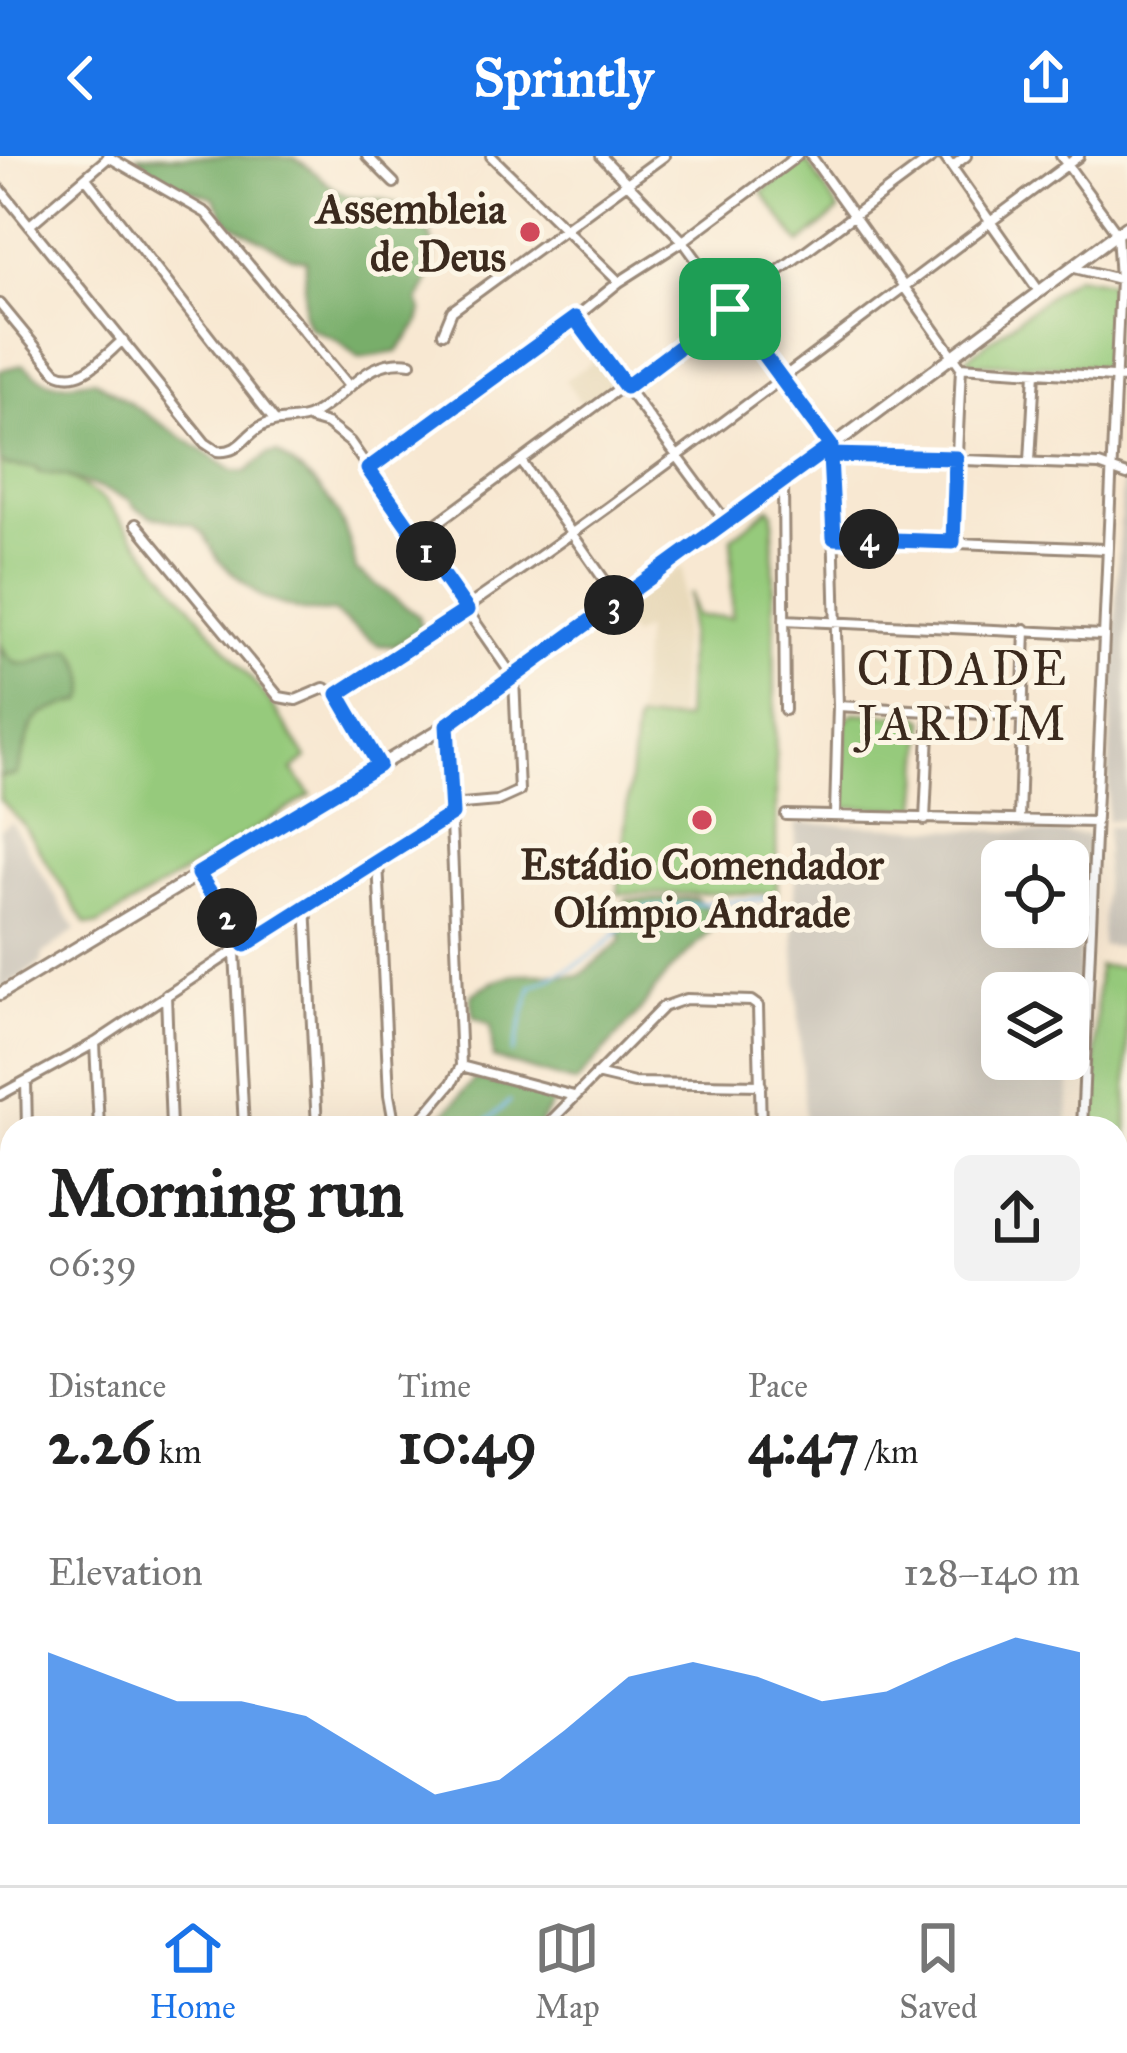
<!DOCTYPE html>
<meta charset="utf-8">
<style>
:root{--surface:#fff;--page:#f2f2f2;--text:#222;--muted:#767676;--line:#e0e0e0;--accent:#1a73e8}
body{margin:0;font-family:"IM FELL Great Primer",serif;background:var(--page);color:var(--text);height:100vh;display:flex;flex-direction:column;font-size:45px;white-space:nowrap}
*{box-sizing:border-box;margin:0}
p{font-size:39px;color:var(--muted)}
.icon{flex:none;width:66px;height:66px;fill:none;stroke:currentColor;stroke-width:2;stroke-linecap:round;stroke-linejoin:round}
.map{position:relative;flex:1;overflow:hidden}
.panel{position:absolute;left:0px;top:960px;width:1128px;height:771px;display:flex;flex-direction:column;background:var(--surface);border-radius:36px 36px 0 0;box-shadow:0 12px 48px #0002}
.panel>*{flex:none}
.fabs{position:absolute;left:981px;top:684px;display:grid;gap:24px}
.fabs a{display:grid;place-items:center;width:108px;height:108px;border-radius:18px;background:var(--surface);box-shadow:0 12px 48px #0002;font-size:60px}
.pin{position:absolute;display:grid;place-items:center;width:102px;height:102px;color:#fff;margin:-51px;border-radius:24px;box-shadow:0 6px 18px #0006}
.km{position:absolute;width:60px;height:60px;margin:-30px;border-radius:50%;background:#222;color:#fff;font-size:33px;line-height:60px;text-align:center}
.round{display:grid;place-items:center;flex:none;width:126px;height:126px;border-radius:18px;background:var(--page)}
.overview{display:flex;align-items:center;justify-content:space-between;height:204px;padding:0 48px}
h1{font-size:66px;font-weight:800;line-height:90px}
.metrics{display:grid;grid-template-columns:repeat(3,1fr);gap:18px;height:204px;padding:12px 48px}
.metrics div{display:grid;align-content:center}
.metrics b{font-size:60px;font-weight:800}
.metrics small{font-size:33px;font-weight:400}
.metrics p{font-size:33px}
.chart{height:336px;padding:24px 48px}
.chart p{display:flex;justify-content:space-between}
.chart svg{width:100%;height:216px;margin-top:12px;fill:var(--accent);opacity:.7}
header{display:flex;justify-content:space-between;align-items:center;height:156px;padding:0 48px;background:var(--accent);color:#fff;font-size:54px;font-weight:800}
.tabs{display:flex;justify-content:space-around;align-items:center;height:168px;border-top:3px solid var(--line);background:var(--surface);font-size:33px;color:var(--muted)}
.tabs a{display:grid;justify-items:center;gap:6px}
.tabs .active{color:var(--accent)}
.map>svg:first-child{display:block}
.built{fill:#e8d9ba}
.industrial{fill:#c9c3b8;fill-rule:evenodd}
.green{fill:#96ca7b;stroke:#687a4c;stroke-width:3}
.forest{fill:#78ae6b;stroke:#5a6c44;stroke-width:3}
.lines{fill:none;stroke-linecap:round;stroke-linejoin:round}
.stream{stroke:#76bbed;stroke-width:3}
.runway{stroke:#9a8978;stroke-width:51}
.minor-casing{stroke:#9a8978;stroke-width:14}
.major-casing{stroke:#9a8978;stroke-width:16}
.highway-casing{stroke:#9a8978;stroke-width:18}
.minor{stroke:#fff;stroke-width:8}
.major{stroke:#fff;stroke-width:10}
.highway{stroke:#fff;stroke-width:12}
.route-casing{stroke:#fff;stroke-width:24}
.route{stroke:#1a73e8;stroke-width:15}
.poi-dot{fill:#d1495b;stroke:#fcf5e5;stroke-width:4.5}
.labels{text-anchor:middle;stroke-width:10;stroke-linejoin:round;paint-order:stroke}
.poi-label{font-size:42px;font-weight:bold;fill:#3b2a1e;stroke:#fcf5e5;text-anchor:end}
.quarter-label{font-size:48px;letter-spacing:3px;fill:#3b2a1e;stroke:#fcf5e5}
</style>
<header><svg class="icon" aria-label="back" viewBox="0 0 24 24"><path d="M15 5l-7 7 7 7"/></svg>Sprintly<svg class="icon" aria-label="share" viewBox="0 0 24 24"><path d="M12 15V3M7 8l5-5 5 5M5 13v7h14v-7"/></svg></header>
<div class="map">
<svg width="1127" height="1729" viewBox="0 0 1127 1729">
<rect width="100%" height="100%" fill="#fcf5e5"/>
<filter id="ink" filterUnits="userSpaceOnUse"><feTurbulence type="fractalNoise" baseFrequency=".00833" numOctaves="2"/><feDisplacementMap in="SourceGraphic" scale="24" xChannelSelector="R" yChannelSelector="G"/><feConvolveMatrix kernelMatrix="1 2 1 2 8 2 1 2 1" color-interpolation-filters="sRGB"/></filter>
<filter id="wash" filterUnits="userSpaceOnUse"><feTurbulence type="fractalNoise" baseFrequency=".004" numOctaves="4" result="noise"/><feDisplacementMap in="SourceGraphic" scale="48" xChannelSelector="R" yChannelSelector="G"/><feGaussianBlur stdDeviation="2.7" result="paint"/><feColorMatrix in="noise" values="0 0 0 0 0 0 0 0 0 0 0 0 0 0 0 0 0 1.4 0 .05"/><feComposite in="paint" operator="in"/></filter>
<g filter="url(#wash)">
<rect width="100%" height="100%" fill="#f8e8d2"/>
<path class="built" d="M596,203L611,225L609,232L585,253L565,224Z
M679,412H683V453L678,563L636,565L644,473L632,480L615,459Z"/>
<path class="industrial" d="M1122,326L1127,328V663L1107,665Z
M11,666L76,774L43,798L41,807L0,834V673Z
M796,667L1088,679L1067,972H805L794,776ZM1002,705H1068V771H1002ZM1002,837H1068V903H1002Z
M1127,670V791L1101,790L1107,671Z
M1116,1312L1127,1333V1374L1116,1373Z
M1116,1388H1127V1502H1116Z"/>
<path class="green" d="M801,6L809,8L839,55L800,88L762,36Z
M1075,120L1110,126V211L969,207L967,202Z
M0,305L7,310L36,312L38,316L67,320L104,344L270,546L307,602L292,614L311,639L98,769L86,768L22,667L0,644V621L16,619C39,558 21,563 87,538L79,502L57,497C33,507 11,520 0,486Z
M770,351L773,356L777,737L618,738L636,565L685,563L690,436L695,460L732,461V381Z
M853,557L918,560L925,564L918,653L841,651L845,564Z
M1098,810L1127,811V1014L1116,1013V972H1093Z
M1116,1183L1127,1184V1301L1116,1278Z
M12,1386V1719H170L164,1729H0V1393Z
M1127,1511V1600L1116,1599V1512Z"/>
<path class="forest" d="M137,0C162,0 281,0 295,2C313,12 328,32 348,40C358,44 372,40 384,44C439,61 445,100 418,145L422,155L418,169L397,196L359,202L337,184L309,171L304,158L306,104L292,101L228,66L213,41C187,34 154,20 137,0Z
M23,209C56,235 56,227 95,224L233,315L246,316L268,298L277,297C324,330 346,355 356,414L418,460L421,472L394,490L378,489L333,456L303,455L262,442L219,405L203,377L193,369L151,360L135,351L129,343L67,320L38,316L36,312L7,310L0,305V214Z
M0,486C14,527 44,500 72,493C83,506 92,529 83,545C20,559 36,566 16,619L0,621Z
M696,742L716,761L709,777L667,818L639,856L576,927L493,902L491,869L474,861L471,840C508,810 534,818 580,820L621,785L618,766L626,744Z
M476,922L555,943L537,972H432Z"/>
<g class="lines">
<path class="stream" d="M513,897L532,830C586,808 601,795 641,752L776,742
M479,972L510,945
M0,1354L12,1361"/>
<path class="runway" d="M210,1729L216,1719"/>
</g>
</g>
<g filter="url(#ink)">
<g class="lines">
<defs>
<path id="minor" d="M107,0L206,57L349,230
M367,0L394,27
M491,0L618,125
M601,0L683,85L831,290L838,550L835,659
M811,0L961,211L1127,222
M944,0L1039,135
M1061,0L1117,77L1120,123L1082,972
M952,11L966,0
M86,22L274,264
M0,33L205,287L217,295C238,297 242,284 257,273C275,260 296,268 312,259C348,240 366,200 411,207
M30,69L109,1
M1075,112L1127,125
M0,148L56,216C81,230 104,200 123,184
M575,162L726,366
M443,177L452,155L664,0
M310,263L327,268L350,286L514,522L519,635L497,645L451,649
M829,299L1099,309L1127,319
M1030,305L1035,216
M523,308L619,445
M368,313L575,162L619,126L683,85L797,0
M783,328L785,554
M136,368L279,541L296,544L324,532L337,538
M417,382L934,0
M834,382L1105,393
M953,386L961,211
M784,464L1102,479
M337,538C594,372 833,181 1079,0
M337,538L379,609
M838,550L1021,560
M786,659L1095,666
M1019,663L1025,473
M925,664L930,554
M378,705L389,939L395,972
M199,719L245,789
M306,747L317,972
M235,796L244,972
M166,839L171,972
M95,887L99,972
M461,910L574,940
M596,918L634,927L761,929
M26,926L27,972
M0,939L95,887L306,747L452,658
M414,972L452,927L461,910L447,569
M544,972L663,851L686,843L751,845L758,850L761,972
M0,1061L12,1059
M1116,1178H1127
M1116,1296L1127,1317
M1116,1377L1127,1378
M1116,1617H1127"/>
<path id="major" d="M0,838L447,569L783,327L1127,70"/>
<path id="highway" d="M1116,1074L1127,1073
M0,1119L12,1117
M1116,1126L1127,1127
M0,1164L12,1162"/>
</defs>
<use href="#minor" class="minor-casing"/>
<use href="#major" class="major-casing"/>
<use href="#highway" class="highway-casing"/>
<use href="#minor" class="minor"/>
<use href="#major" class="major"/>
<use href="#highway" class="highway"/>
</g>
</g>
<g class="lines" filter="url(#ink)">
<defs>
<path id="route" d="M730,153L626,231L575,162L368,313L467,454L338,538L379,609L198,718L245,789L452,658L447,569L831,290L830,299L956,302L953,386L834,382L830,299L831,290L730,153"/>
</defs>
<use href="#route" class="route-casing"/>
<use href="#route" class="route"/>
</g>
<g class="poi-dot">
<circle cx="530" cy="76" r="12"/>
<circle cx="702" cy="664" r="12"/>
</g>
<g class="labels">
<g class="poi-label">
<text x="506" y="67">Assembleia<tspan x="506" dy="48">de Deus</tspan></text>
<text x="702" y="723" text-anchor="middle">Estádio Comendador<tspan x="702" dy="48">Olímpio Andrade</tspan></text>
</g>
<g class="quarter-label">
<text x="963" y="529">CIDADE<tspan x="963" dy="55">JARDIM</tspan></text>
</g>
</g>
</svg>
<div class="fabs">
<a><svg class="icon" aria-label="locate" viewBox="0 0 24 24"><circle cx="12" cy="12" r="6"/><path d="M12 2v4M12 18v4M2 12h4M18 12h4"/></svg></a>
<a><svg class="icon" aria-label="layers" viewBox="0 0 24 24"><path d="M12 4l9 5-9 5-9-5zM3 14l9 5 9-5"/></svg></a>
</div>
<div class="pin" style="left:730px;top:153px;background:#1e9e55"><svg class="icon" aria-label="arrive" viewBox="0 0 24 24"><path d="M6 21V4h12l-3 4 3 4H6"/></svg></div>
<b class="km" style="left:426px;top:395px">1</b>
<b class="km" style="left:227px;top:762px">2</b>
<b class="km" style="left:614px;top:449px">3</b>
<b class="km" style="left:869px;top:383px">4</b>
<section class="panel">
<div class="overview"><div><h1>Morning run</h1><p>06:39</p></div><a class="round"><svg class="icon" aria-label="share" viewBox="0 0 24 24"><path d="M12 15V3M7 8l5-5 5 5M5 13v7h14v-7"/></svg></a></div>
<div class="metrics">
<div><p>Distance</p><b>2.26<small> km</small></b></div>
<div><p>Time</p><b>10:49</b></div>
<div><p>Pace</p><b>4:47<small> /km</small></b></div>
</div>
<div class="chart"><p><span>Elevation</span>128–140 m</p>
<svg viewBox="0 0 160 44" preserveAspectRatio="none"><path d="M0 44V9L10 14L20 19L30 19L40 22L50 30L60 38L70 35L80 25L90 14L100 11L110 14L120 19L130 17L140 11L150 6L160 9V44z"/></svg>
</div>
</section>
</div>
<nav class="tabs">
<a class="active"><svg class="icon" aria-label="home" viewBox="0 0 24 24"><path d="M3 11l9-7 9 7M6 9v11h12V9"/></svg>Home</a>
<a><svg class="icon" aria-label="map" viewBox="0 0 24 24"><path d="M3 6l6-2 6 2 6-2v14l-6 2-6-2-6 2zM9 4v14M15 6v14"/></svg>Map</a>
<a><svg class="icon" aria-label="saved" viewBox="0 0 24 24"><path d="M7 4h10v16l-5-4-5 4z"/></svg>Saved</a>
</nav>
